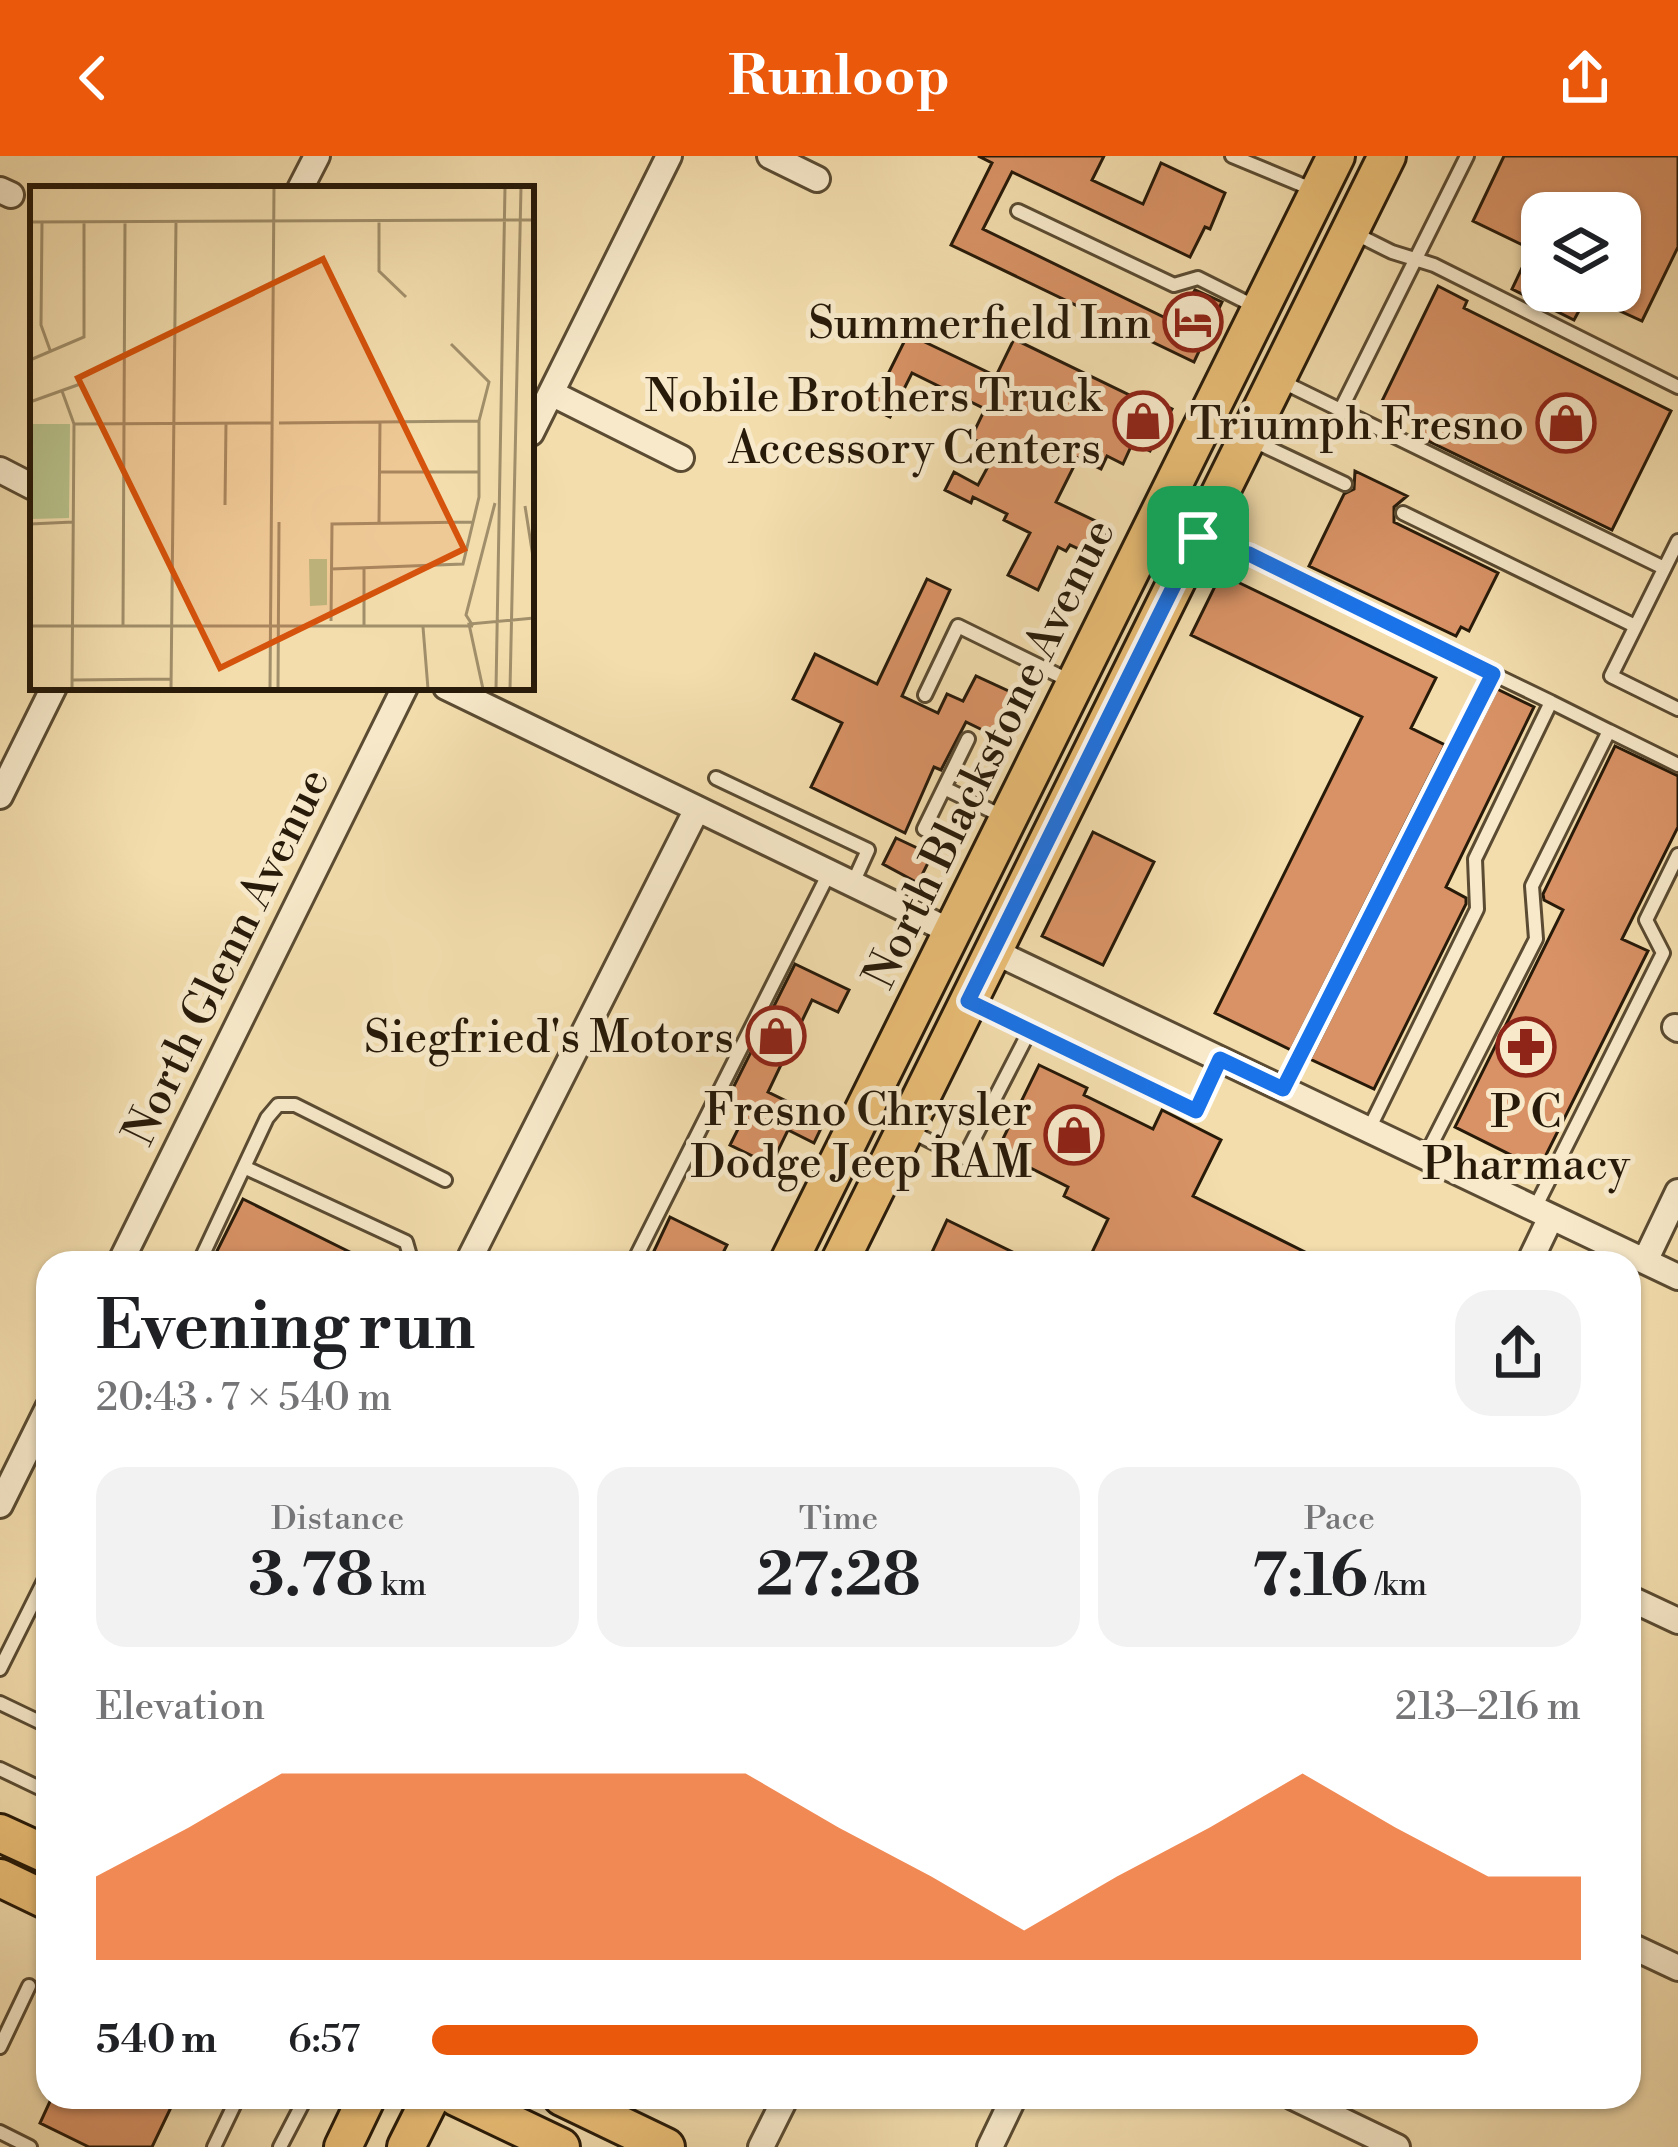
<!DOCTYPE html>
<meta charset="utf-8">
<style>
:root{--surface:#fff;--page:#f2f2f2;--text:#202124;--muted:#757577;--accent:#ea580c}
body{margin:0;font-family:"Libre Bodoni",serif;background:var(--page);color:var(--text);height:100vh;display:flex;flex-direction:column;font-size:45px;white-space:nowrap}
*{box-sizing:border-box;margin:0}
p{font-size:39px;color:var(--muted)}
.icon{flex:none;width:66px;height:66px;fill:none;stroke:currentColor;stroke-width:2;stroke-linecap:round;stroke-linejoin:round}
.map{position:relative;flex:1;overflow:hidden}
.side{position:absolute;left:36px;top:1095px;width:1605px;height:858px;display:flex;flex-direction:column;background:var(--surface);border-radius:36px;box-shadow:0 3px 9px #0004}
.side>*{flex:none}
.controls{position:absolute;left:1521px;top:36px;display:grid;gap:24px}
.controls a{display:grid;place-items:center;width:120px;height:120px;border-radius:24px;background:var(--surface);box-shadow:0 3px 9px #0004;font-size:60px}
.pin{position:absolute;display:grid;place-items:center;width:102px;height:102px;color:#fff;margin:-51px;border-radius:24px;box-shadow:0 6px 18px #0006}
.round{display:grid;place-items:center;flex:none;width:126px;height:126px;border-radius:36px;background:var(--page)}
.head{display:flex;align-items:center;justify-content:space-between;height:204px;padding:0 60px}
h1{font-size:66px;font-weight:800;line-height:90px}
.metrics{display:grid;grid-template-columns:repeat(3,1fr);gap:18px;height:204px;padding:12px 60px}
.metrics div{display:grid;align-content:center;border-radius:30px;background:var(--page);text-align:center}
.metrics b{font-size:60px;font-weight:800}
.metrics small{font-size:33px;font-weight:400}
.metrics p{font-size:33px}
.chart{height:336px;padding:24px 60px}
.chart p{display:flex;justify-content:space-between}
.chart svg{width:100%;height:216px;margin-top:12px;fill:var(--accent);opacity:.7}
ul{padding:0 60px;list-style:none;font-size:39px}
li{display:grid;grid-template-columns:192px 144px 1fr;align-items:center;height:90px}
li i{height:30px;border-radius:15px;background:var(--accent)}
header{display:flex;justify-content:space-between;align-items:center;height:156px;padding:0 60px;background:var(--accent);color:#fff;font-size:54px;font-weight:800}
.map>svg:first-child{display:block}
.building{fill:#d89265;stroke:#271a09;stroke-width:3;fill-rule:evenodd}
.lines{fill:none;stroke-linecap:round;stroke-linejoin:round}
.lane-casing{stroke:#5a4b32;stroke-width:18}
.street-casing{stroke:#5a4b32;stroke-width:30}
.primary-casing{stroke:#271a09;stroke-width:42}
.lane{stroke:#f7e9ca;stroke-width:12}
.street{stroke:#f7e9ca;stroke-width:24}
.primary{stroke:#eabe76;stroke-width:36}
.route-casing{stroke:#fff;stroke-width:24}
.route{stroke:#1a73e8;stroke-width:15}
.labels{text-anchor:middle;stroke-width:10;stroke-linejoin:round;paint-order:stroke}
.poi-label{font-size:45px;fill:#271a09;stroke:#f7e9ca;text-anchor:end}
.street-label{font-size:45px;fill:#271a09;stroke:#f7e9ca}
.inset-road{fill:none;stroke:#a18f6b;stroke-width:3}
.view{fill:#d5530c;fill-opacity:0.15;stroke:#d5530c;stroke-width:6}
.inset-edge{fill:none;stroke:#271a09;stroke-width:6}
</style>
<header><svg class="icon" aria-label="back" viewBox="0 0 24 24"><path d="M15 5l-7 7 7 7"/></svg>Runloop<svg class="icon" aria-label="share" viewBox="0 0 24 24"><path d="M12 15V3M7 8l5-5 5 5M5 13v7h14v-7"/></svg></header>
<div class="map">
<svg width="1678" height="1991" viewBox="0 0 1678 1991">
<rect width="100%" height="100%" fill="#f3ddad"/>
<filter id="stains"><feTurbulence type="fractalNoise" baseFrequency=".00167" numOctaves="4"/><feColorMatrix values="0 0 0 0 .2 0 0 0 0 .09 0 0 0 0 .02 0 0 0 .5 -.17"/></filter>
<radialGradient id="worn" r=".72"><stop offset=".6" stop-color="#630" stop-opacity="0"/><stop offset="1" stop-color="#630" stop-opacity=".3"/></radialGradient>
<path class="building" d="M978,0H1104L1092,24L1143,48L1161,7L1225,37L1210,73L1205,71L1190,101L1012,16L983,73L1176,167L1195,134L1222,146L1194,206L951,89L992,7Z
M1504,0H1678V91L1642,165L1587,140L1574,164L1512,133L1531,93L1473,65ZM1542,57H1620V135H1542Z
M1438,130L1467,145L1464,152L1671,255L1612,374L1418,280L1424,269L1381,247Z
M908,178L996,220L1014,183L1142,245L1145,240L1172,253L1150,295L1133,286L1123,308L1107,300L1101,313L1078,302L1056,346L1108,371L1094,400L1070,389L1066,395L1058,391L1038,434L1008,419L1030,377L1004,364L1007,358L973,341L971,347L945,334L954,316L978,329L997,294L971,282L985,253L912,217L890,261L871,252Z
M1355,315L1407,340L1394,351V366L1498,417L1469,475L1461,471L1456,480L1309,410L1344,338L1354,333Z
M1221,418L1436,522L1411,572L1445,589L1291,894L1215,857L1362,561L1191,479Z
M927,423L950,434L902,540L938,557L947,538L963,545L976,520L1015,538L1002,564L1010,568L1003,584L966,566L941,614L934,611L905,677L811,631L842,567L793,543L815,498L877,528Z
M1497,533L1534,551L1446,731L1466,742V748L1374,933L1310,903Z
M1615,590L1678,620V671L1622,783L1648,795L1539,1013L1455,971L1563,754L1544,744L1543,738Z
M1093,676L1154,706L1103,809L1042,780Z
M896,682L932,699L918,727L883,708Z
M795,808L849,834L838,856L812,844L768,936L825,964L814,987L788,974L771,1009L730,989L749,951L728,942Z
M1039,909L1087,932L1084,939L1153,973L1162,954L1221,984L1193,1040L1327,1107H1087L1108,1063L1064,1040L1068,1031L997,995Z
M243,1043L372,1107H211Z
M670,1061L727,1089L718,1107H658L662,1098L654,1095Z
M947,1064L1035,1107H927Z
M52,1941H176L152,1991H89L40,1967Z"/>
<g class="lines">
<defs>
<path id="lane" d="M1232,0L1314,34
M1018,55L1174,129L1198,122L1254,150
M1356,78L1392,96L1434,109L1678,231
M1283,226L1664,412
M1341,253L1467,0
M1254,285L1345,328
M1403,357L1635,470
M1204,384L1249,399L1493,518L1283,933
M1678,385L1611,520L1678,553
M1493,518L1551,546
M925,539L958,470L1070,525
M1609,575L1678,609
M716,622L868,694L853,727
M944,632L1002,660
M924,673L968,583
M975,848L1030,874
M1369,973L1477,753L1475,703L1551,546L1609,575L1532,730L1536,783L1425,1001
M912,976L964,1002L1030,874L1196,955L1220,903
M244,1011L406,1086L412,1107
M1535,1052L1663,797L1646,764L1678,699
M199,1107L267,962L278,949H295L445,1024
M633,1107L829,717
M0,1513L48,1417
M0,1547L48,1570
M0,1613L48,1636
M0,1891L29,1830
M0,1976L30,1991
M214,1991L238,1941
M280,1991L306,1941"/>
<path id="street" d="M770,0L817,23
M300,33L317,0
M0,34L11,39
M551,237L681,302
M531,277L669,0
M0,314L33,331
M446,531L952,776
M0,640L54,531
M993,795L1678,1121
M1675,871L1678,873
M471,1100L697,653
M1645,1105L1678,1036
M120,1107L405,531
M1529,1107L1551,1061
M0,1349L48,1252
M1629,1442L1678,1465
M1629,1789L1678,1812
M1293,1941L1397,1991
M761,1991L786,1941
M990,1991L1014,1941"/>
<path id="primary" d="M788,1107L1336,0
M839,1107L1387,0
M0,1677L48,1699
M0,1722L48,1745
M456,1941L561,1991
M562,1941L666,1991
M343,1991L367,1941
M406,1991L431,1941"/>
</defs>
<use href="#lane" class="lane-casing"/>
<use href="#street" class="street-casing"/>
<use href="#primary" class="primary-casing"/>
<use href="#lane" class="lane"/>
<use href="#street" class="street"/>
<use href="#primary" class="primary"/>
</g>
<g class="lines">
<defs>
<path id="route" d="M1198,381L1225,394L1249,398L1493,518L1283,933L1220,903L1196,955L968,845Z"/>
</defs>
<use href="#route" class="route-casing"/>
<use href="#route" class="route"/>
</g>
<defs>
<symbol id="hotel-ring" viewBox="-11 -11 22 22"><circle r="9.5" fill="#f7e9ca" stroke="#8f2418" stroke-width="1.5"/><path d="M-6-4.5h1.5V1H6V5H4.5V3h-9V5H-6ZM-4 0a1.8 1.8 0 1 1 3.6 0ZM.5 0V-2.5h3Q6-2.5 6 0Z" fill="#8f2418"/></symbol>
<symbol id="shop-ring" viewBox="-11 -11 22 22"><circle r="9.5" fill="#f7e9ca" stroke="#8f2418" stroke-width="1.5"/><path d="M-5-2.5h2.3a2.7 3.5 0 0 1 5.4 0H5L5.5 6h-11ZM-1.5-2.5h3a1.5 2.3 0 0 0-3 0Z" fill="#8f2418"/></symbol>
<symbol id="pharmacy-ring" viewBox="-11 -11 22 22"><circle r="9.5" fill="#f7e9ca" stroke="#8f2418" stroke-width="1.5"/><path d="M-2-6h4v4h4v4h-4v4h-4v-4h-4v-4h4Z" fill="#8f2418"/></symbol>
</defs>
<g fill-rule="evenodd">
<use href="#hotel-ring" x="1160" y="133" width="66" height="66"/>
<use href="#shop-ring" x="1110" y="232" width="66" height="66"/>
<use href="#shop-ring" x="1533" y="234" width="66" height="66"/>
<use href="#shop-ring" x="743" y="847" width="66" height="66"/>
<use href="#pharmacy-ring" x="1493" y="858" width="66" height="66"/>
<use href="#shop-ring" x="1041" y="946" width="66" height="66"/>
</g>
<g class="labels">
<g class="poi-label">
<text x="1151" y="182">Summerfield Inn</text>
<text x="1101" y="255">Nobile Brothers Truck<tspan x="1101" dy="52">Accessory Centers</tspan></text>
<text x="1524" y="283">Triumph Fresno</text>
<text x="734" y="896">Siegfried's Motors</text>
<text x="1032" y="969">Fresno Chrysler<tspan x="1032" dy="52">Dodge Jeep RAM</tspan></text>
<text x="1526" y="971" text-anchor="middle">P C<tspan x="1526" dy="52">Pharmacy</tspan></text>
</g>
<g class="street-label">
<text transform="translate(988 597) rotate(-64)" y="16">North Blackstone Avenue</text>
<text transform="translate(225 800) rotate(-64)" y="16">North Glenn Avenue</text>
</g>
</g>
<g transform="translate(30 30)">
<rect width="504" height="504" fill="#f3ddad"/>
<path d="M0,238H40L39,332L0,333ZM279,373H297V419L280,420Z" fill="#b8c28c"/>
<path class="inset-road" d="M349,34V85L376,111M0,36L504,34M12,36L11,139L20,164M0,174L54,151V36M32,205L44,238L42,503M0,216L53,197M249,237L449,235M44,238L242,237M350,286H449M195,319L196,237M495,320L504,377M349,337L350,236M0,338L43,336M301,383L433,378L449,311V235L459,196L421,158M334,383V441M301,435L302,338L443,336M93,439L95,36M0,440H443M443,440L436,429L465,317M393,441L398,503M42,494L141,493M141,503L146,35M240,503L244,1M248,503L249,336M453,503L439,438L504,432M466,503L475,1M480,503L491,1"/>
<path class="view" d="M293,73L434,363L190,482L48,192Z"/>
<rect width="504" height="504" class="inset-edge"/>
</g>
<rect width="100%" height="100%" filter="url(#stains)"/>
<rect width="100%" height="100%" fill="url(#worn)"/>
</svg>
<div class="controls">
<a><svg class="icon" aria-label="layers" viewBox="0 0 24 24"><path d="M12 4l9 5-9 5-9-5zM3 14l9 5 9-5"/></svg></a>
</div>
<div class="pin" style="left:1198px;top:381px;background:#1e9e55"><svg class="icon" aria-label="arrive" viewBox="0 0 24 24"><path d="M6 21V4h12l-3 4 3 4H6"/></svg></div>
<section class="side">
<div class="head"><div><h1>Evening run</h1><p>20:43 · 7 × 540 m</p></div><a class="round"><svg class="icon" aria-label="share" viewBox="0 0 24 24"><path d="M12 15V3M7 8l5-5 5 5M5 13v7h14v-7"/></svg></a></div>
<div class="metrics">
<div><p>Distance</p><b>3.78<small> km</small></b></div>
<div><p>Time</p><b>27:28</b></div>
<div><p>Pace</p><b>7:16<small> /km</small></b></div>
</div>
<div class="chart"><p><span>Elevation</span>213–216 m</p>
<svg viewBox="0 0 160 44" preserveAspectRatio="none"><path d="M0 44V27L10 17L20 6L30 6L40 6L50 6L60 6L70 6L80 17L90 27L100 38L110 27L120 17L130 6L140 17L150 27L160 27V44z"/></svg>
</div>
<ul>
<li><b>540 m</b>6:57<i style="width:91%"></i></li>
</ul>
</section>
</div>
